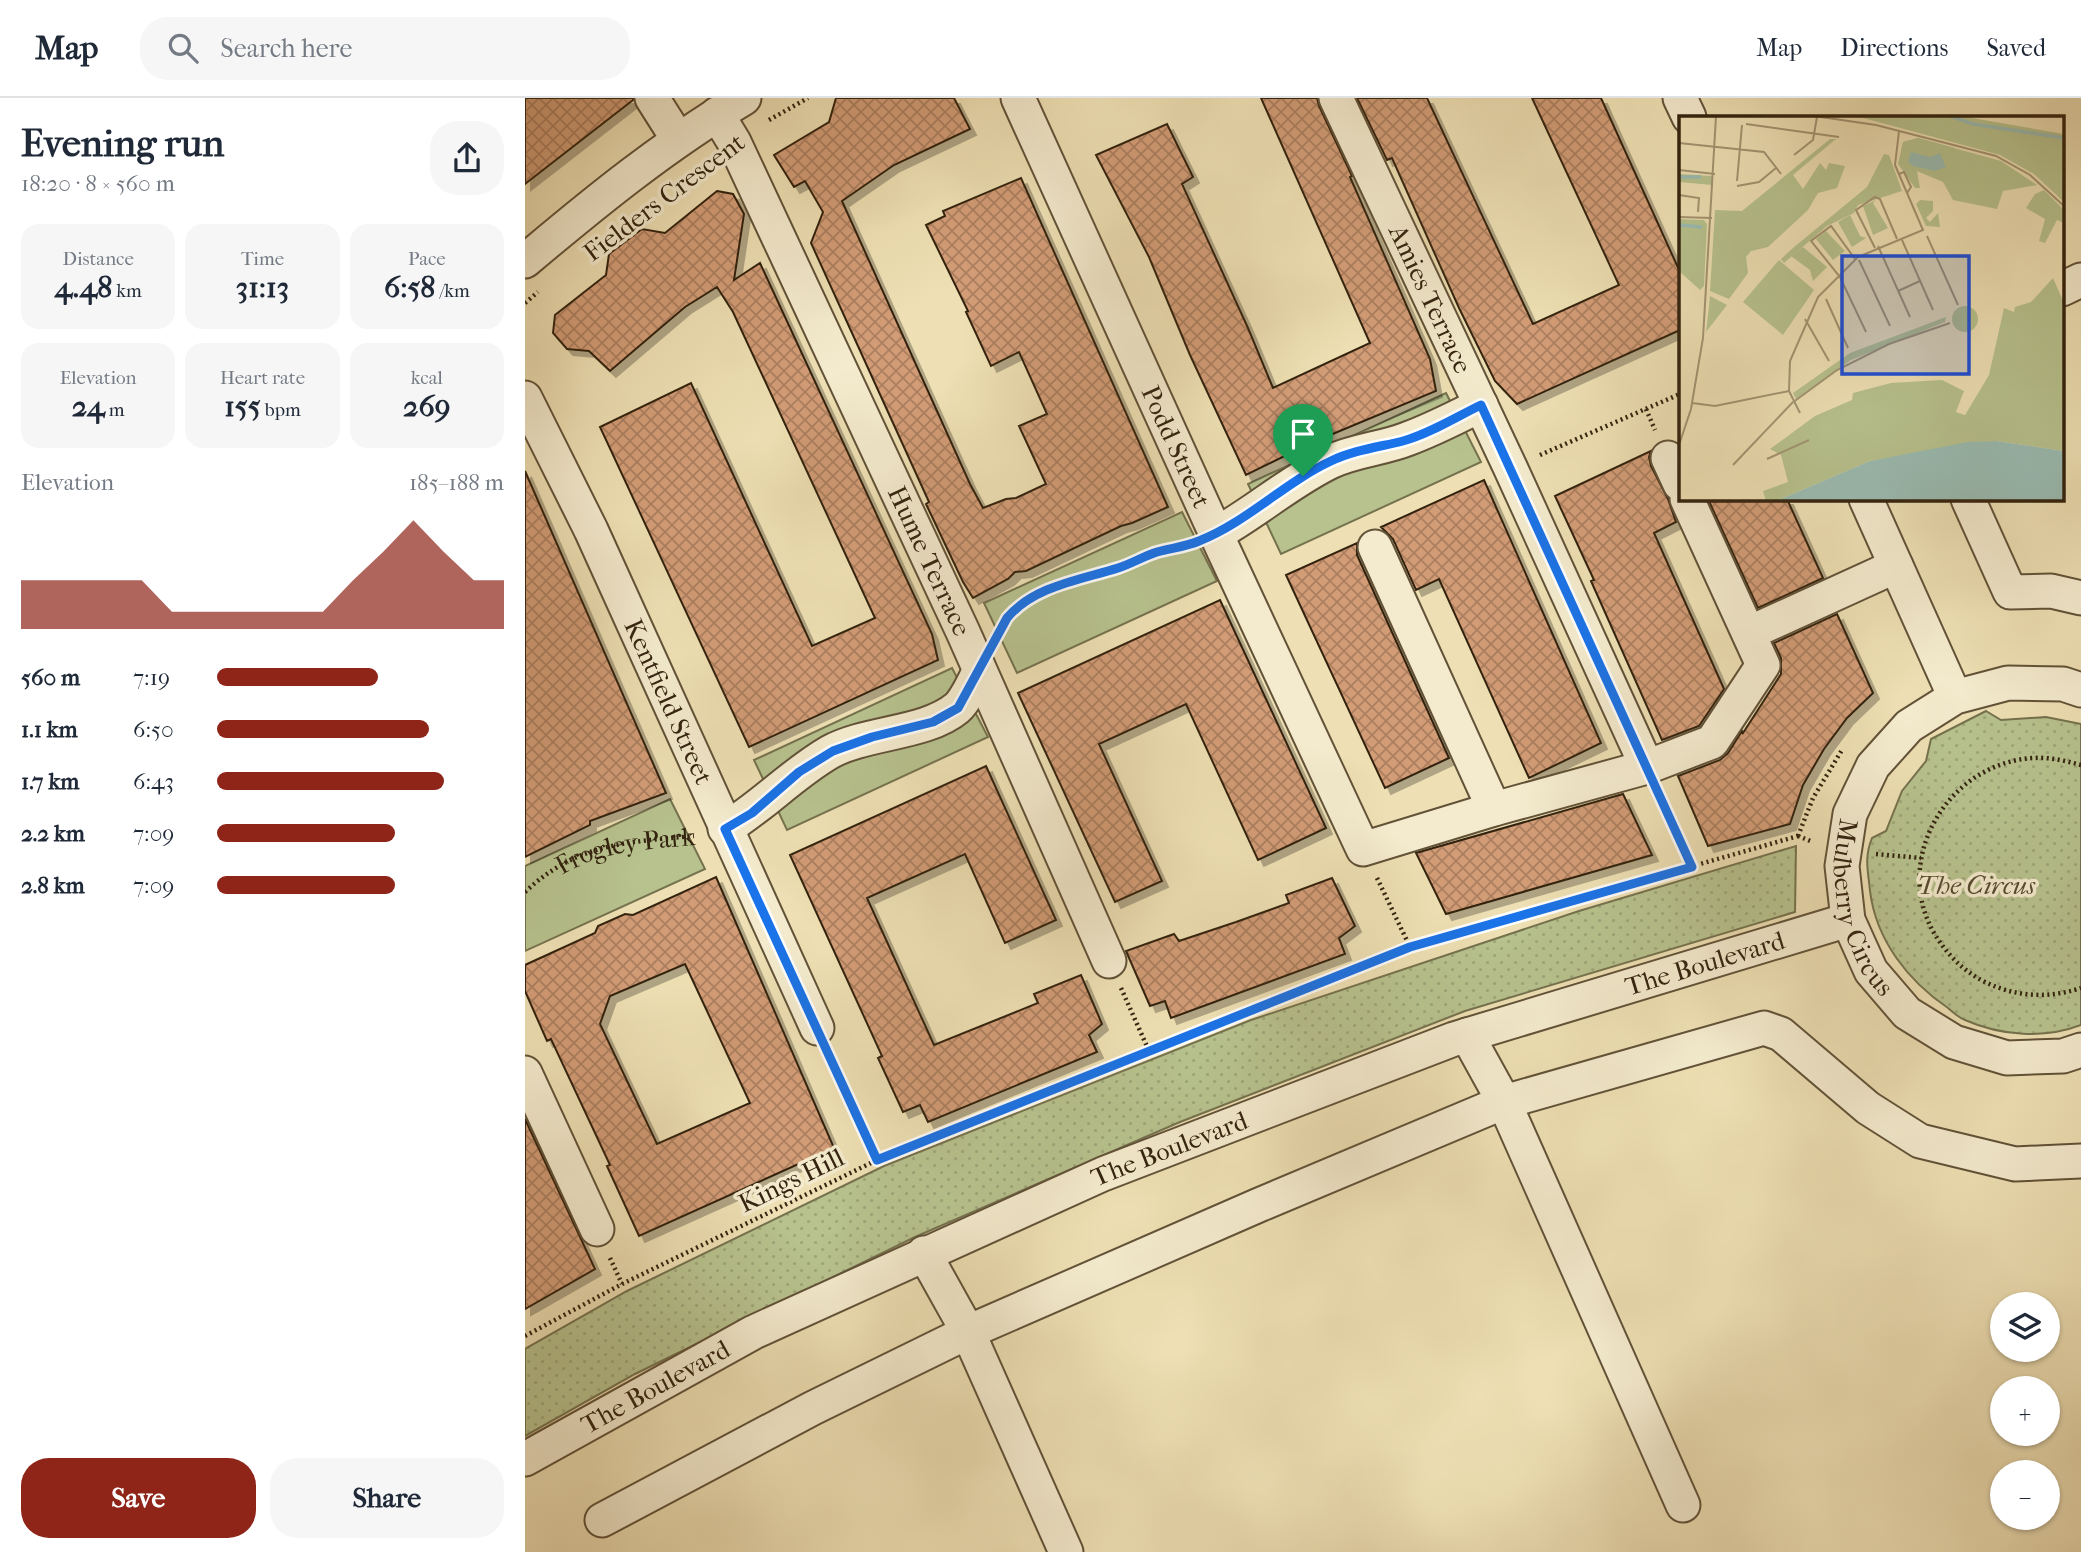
<!DOCTYPE html>
<meta charset="utf-8">
<style>
:root{--surface:#fff;--page:#f6f6f7;--text:#1f2937;--muted:#747a83;--line:#e0e1e3;--accent:#8f2418}
body{margin:0;font-family:"IM FELL French Canon",serif;background:var(--page);color:var(--text);height:100vh;display:flex;flex-direction:column;font-size:26px;white-space:nowrap}
*{box-sizing:border-box;margin:0}
p{font-size:23px;color:var(--muted)}
.icon{flex:none;width:38px;height:38px;fill:none;stroke:currentColor;stroke-width:2;stroke-linecap:round;stroke-linejoin:round}
.map{position:relative;flex:1;overflow:hidden}
.side{display:flex;flex-direction:column;background:var(--surface);width:525px}
.side>*{flex:none}
.controls{position:absolute;left:1465px;top:1194px;display:grid;gap:14px}
.controls a{display:grid;place-items:center;width:70px;height:70px;border-radius:50%;background:var(--surface);box-shadow:0 2px 5px #0004;font-size:35px}
.pin{position:absolute;display:grid;place-items:center;width:60px;height:60px;color:#fff;margin:-72px -30px;border-radius:50% 50% 50% 0;rotate:-45deg;box-shadow:0 0 7px #0007}
.pin .icon{rotate:45deg}
.round{display:grid;place-items:center;flex:none;width:74px;height:74px;border-radius:28px;background:var(--page)}
.overview{display:flex;align-items:center;justify-content:space-between;height:119px;padding:0 21px}
h1{font-size:38px;font-weight:700;line-height:52px}
.metrics{display:grid;grid-template-columns:repeat(3,1fr);gap:10px;height:119px;padding:7px 21px}
.metrics div{display:grid;align-content:center;border-radius:18px;background:var(--page);text-align:center}
.metrics b{font-size:30px;font-weight:700}
.metrics small{font-size:19px;font-weight:400}
.metrics p{font-size:19px}
.chart{height:196px;padding:14px 21px}
.chart p{display:flex;justify-content:space-between}
.chart svg{width:100%;height:126px;margin-top:7px;fill:var(--accent);opacity:.7}
.cta{display:flex;gap:14px;margin-top:auto;padding:14px 21px}
.cta a{flex:1;height:80px;border-radius:28px;background:var(--accent);color:#fff;font-size:28px;font-weight:700;line-height:80px;text-align:center}
.cta a+a{background:var(--page);color:var(--text)}
ul{padding:0 21px;list-style:none;font-size:23px}
li{display:grid;grid-template-columns:112px 84px 1fr;align-items:center;height:52px}
li i{height:18px;border-radius:9px;background:var(--accent)}
header{display:flex;align-items:center;gap:42px;box-sizing:border-box;height:98px;padding:0 35px;background:var(--surface);border-bottom:2px solid var(--line)}
header strong{font-size:33px}
nav{display:flex;gap:38px;margin-inline-start:auto;font-size:24px}
.search{width:490px;height:63px;background:var(--page);display:flex;align-items:center;gap:18px;box-sizing:border-box;padding:0 24px;border-radius:28px;color:var(--muted);font-size:26px}
main{display:flex;flex:1;min-height:0}
.map>svg:first-child{display:block}
.park{fill:url(#park-dots);stroke:#75724e;stroke-width:2}
.garden{fill:#b7c28e;stroke:#75724e;stroke-width:2}
.building{fill:url(#building-cross-hatch);stroke:#33230f;stroke-width:2;fill-rule:evenodd;filter:url(#shadow)}
.lines{fill:none;stroke-linecap:round;stroke-linejoin:round}
.minor-casing{stroke:#625238;stroke-width:37}
.path{stroke:#33230f;stroke-width:4.5;stroke-dasharray:2 3.5;stroke-linecap:butt}
.minor{stroke:#f4ebce;stroke-width:33}
.route-casing{stroke:#fff;stroke-width:14}
.route{stroke:#1a73e8;stroke-width:9}
.labels{text-anchor:middle;stroke-width:7;stroke-linejoin:round;paint-order:stroke}
.street-label{font-size:26px;fill:#33230f;stroke:#f4ebce}
.park-label{font-size:26px;font-style:italic;fill:#544b2f;stroke:#f4ebce}
.inset-river{fill:none;stroke:#9abcb2;stroke-width:3.5}
.inset-road{fill:none;stroke:#a39472;stroke-width:2}
.view{fill:#1d4ed8;fill-opacity:0.15;stroke:#1d4ed8;stroke-width:3.5}
.inset-edge{fill:none;stroke:#33230f;stroke-width:3.5}
</style>
<header>
<strong>Map</strong>
<div class="search"><svg class="icon" aria-label="search" viewBox="0 0 24 24"><circle cx="10" cy="10" r="6"/><path d="M15 15l6 6"/></svg>Search here</div>
<nav><a>Map</a><a>Directions</a><a>Saved</a></nav>
</header>
<main>
<section class="side">
<div class="overview"><div><h1>Evening run</h1><p>18:20 · 8 × 560 m</p></div><a class="round"><svg class="icon" aria-label="share" viewBox="0 0 24 24"><path d="M12 15V3M7 8l5-5 5 5M5 13v7h14v-7"/></svg></a></div>
<div class="metrics">
<div><p>Distance</p><b>4.48<small> km</small></b></div>
<div><p>Time</p><b>31:13</b></div>
<div><p>Pace</p><b>6:58<small> /km</small></b></div>
</div>
<div class="metrics">
<div><p>Elevation</p><b>24<small> m</small></b></div>
<div><p>Heart rate</p><b>155<small> bpm</small></b></div>
<div><p>kcal</p><b>269</b></div>
</div>
<div class="chart"><p><span>Elevation</span>185–188 m</p>
<svg viewBox="0 0 160 44" preserveAspectRatio="none"><path d="M0 44V27L10 27L20 27L30 27L40 27L50 38L60 38L70 38L80 38L90 38L100 38L110 27L120 17L130 6L140 17L150 27L160 27V44z"/></svg>
</div>
<ul>
<li><b>560 m</b>7:19<i style="width:56%"></i></li>
<li><b>1.1 km</b>6:50<i style="width:74%"></i></li>
<li><b>1.7 km</b>6:43<i style="width:79%"></i></li>
<li><b>2.2 km</b>7:09<i style="width:62%"></i></li>
<li><b>2.8 km</b>7:09<i style="width:62%"></i></li>
</ul>
<div class="cta"><a>Save</a><a>Share</a></div>
</section>
<div class="map">
<svg width="1556" height="1454" viewBox="0 0 1556 1454">
<defs>
<pattern id="park-dots" width="8" height="8" patternUnits="userSpaceOnUse" patternTransform="scale(1.75)"><rect width="8" height="8" fill="#b7c28e"/><path d="M2 2h.1M6 6h.1" fill="none" stroke="#9ea679" stroke-width="1.8" stroke-linecap="round"/></pattern>
<pattern id="building-cross-hatch" width="8" height="8" patternUnits="userSpaceOnUse" patternTransform="scale(1.75)"><rect width="8" height="8" fill="#d29c76"/><path d="M0 0l8 8M0 8l8-8" fill="none" stroke="#ab7f5f"/></pattern>
<filter id="shadow"><feDropShadow dx="6" dy="6" stdDeviation="0" flood-color="#0004"/></filter>
</defs>
<rect width="100%" height="100%" fill="#eee0b4"/>
<filter id="stains"><feTurbulence type="fractalNoise" baseFrequency=".00286" numOctaves="4"/><feColorMatrix values="0 0 0 0 .2 0 0 0 0 .09 0 0 0 0 .02 0 0 0 .5 -.17"/></filter>
<radialGradient id="worn" r=".72"><stop offset=".6" stop-color="#630" stop-opacity="0"/><stop offset="1" stop-color="#630" stop-opacity=".3"/></radialGradient>
<path class="park" d="M1461,613L1476,622L1521,619L1556,626V927C1520,941 1476,938 1440,922C1434,920 1428,914 1423,910C1383,883 1351,842 1345,793C1343,772 1339,760 1347,740L1361,733L1377,693L1401,663L1406,641Z
M1271,748L1270,814L940,913L655,1024L390,1139L110,1276L0,1338V1251L102,1193L359,1068L726,922L1054,813Z"/>
<path class="garden" d="M921,295L956,364L756,456L723,386Z
M657,414L692,483L492,575L459,505Z
M427,570L463,639L262,732L229,662Z
M145,701L180,771L0,853V768Z"/>
<path class="building" d="M0,0H108V2L0,86Z
M311,0H429L445,31L369,67L317,103L445,386L458,410L481,401L491,400L521,386L494,328L522,316L494,254L466,268L441,214L443,213L401,127L420,118L418,113L496,80L643,409L607,425L596,428L501,473L490,474L483,481L448,500L438,484L401,406L404,404L286,145L298,114L280,83L269,89L249,57L304,24Z
M736,0H792L794,8L827,78L825,79L905,261L911,293L786,345L721,377L665,257L624,159L571,57L642,26L668,79L657,86L723,230L748,290L845,245Z
M832,0H902L1008,226L1094,187L1007,0H1076L1155,174V232L992,306L970,283L934,210L867,60L862,62Z
M192,93L208,96L219,116L209,182L235,165L407,536L413,562L224,649L75,329L166,285L287,548L350,520L208,214L192,189L160,209L85,273L64,253L42,251L28,235L30,217L81,177L84,156L117,131L140,135Z
M1126,353L1124,359L1126,368L1143,401L1151,424L1129,435L1199,591L1174,628L1137,642L1066,483L1069,482L1030,398Z
M0,373L141,695L65,723V727L0,759Z
M959,382L1076,645L1004,680L914,481L891,492L868,441L856,429Z
M1183,401H1262L1298,480L1233,510Z
M832,445V457L924,660L860,690L761,477Z
M695,502L801,730L733,762L661,606L574,646L637,783L590,804L493,595Z
M1312,516L1348,595L1322,620L1299,651L1278,687L1265,726L1183,748L1153,678L1195,662L1203,655L1217,633L1218,635L1256,576V560L1249,545Z
M461,668L531,822L480,845L440,756L342,800L409,947L513,905L509,896L556,877L577,926L564,937L572,954L403,1024L395,1007L378,1014L353,960L357,958L265,757Z
M1098,696L1127,757L921,816L891,755Z
M191,779L309,1050L114,1138L82,1068L85,1067L26,941L22,943L0,893V867L70,835L73,828L100,816L108,817ZM160,866L225,1005L132,1046L75,926L85,898Z
M807,780L830,828L814,840L820,856L646,920L640,903L625,908L601,853L649,836L654,843L711,824L764,805L761,797Z
M0,1021L70,1171L0,1211Z"/>
<g class="lines">
<defs>
<g id="minor">
<path d="M127,0L153,41"/>
<path id="s2" d="M493,0L691,436L838,751L969,711L1122,669L1187,644L1238,567L1162,401"/>
<path id="s3" d="M811,0L985,369L1122,669"/>
<path d="M1155,0L1164,19"/>
<path id="s4" d="M192,16L209,44L438,534L584,863"/>
<path d="M0,163C70,104 140,47 219,0"/>
<path d="M1537,191L1556,182"/>
<path id="s5" d="M0,300L66,432L292,930"/>
<path d="M1143,360L1155,386"/>
<path d="M1341,401L1430,599"/>
<path d="M1443,401L1485,494L1526,493L1556,500"/>
<path d="M691,436C731,414 764,384 805,364C830,352 857,351 882,341C907,332 932,319 956,307"/>
<path d="M850,449L969,711"/>
<path d="M1224,535L1371,468"/>
<path id="s6" d="M1556,592L1538,586L1483,585L1430,599L1384,628L1348,668L1325,716L1317,768L1323,822L1346,873L1382,915L1429,944L1482,960L1538,958L1556,952"/>
<path d="M200,731C238,708 267,676 305,654C341,634 401,636 432,610C441,602 448,585 454,574"/>
<path d="M942,937L979,1004L1158,1407"/>
<path d="M0,975L72,1131"/>
<path d="M399,1155L443,1234L541,1454"/>
<path id="s7" d="M0,1361L229,1234L578,1076L929,941L1323,822"/>
<path d="M77,1422L288,1310L443,1234L734,1107L979,1004L1239,930L1256,936L1343,1010L1395,1043L1490,1066L1556,1063"/>
</g>
</defs>
<use href="#minor" class="minor-casing"/>
<g class="path">
<path d="M244,22L283,0"/>
<path d="M0,205L13,194"/>
<path d="M1121,311L1130,332"/>
<path d="M1015,357L1155,296"/>
<path d="M474,535L490,512L537,486L592,470L633,454L663,447"/>
<path d="M1556,667C1541,663 1525,659 1509,660C1424,664 1366,760 1409,835C1421,855 1437,872 1458,883C1490,899 1522,901 1556,890"/>
<path d="M1134,697L1167,770"/>
<path d="M1273,738L1288,700L1317,652"/>
<path d="M1273,738L1288,744"/>
<path d="M1351,756L1396,760"/>
<path d="M852,780L885,849"/>
<path id="s1" d="M0,794C52,745 102,744 169,738"/>
<path d="M596,890L624,953"/>
<path d="M305,958L352,1062"/>
<path d="M85,1160L97,1186"/>
<path d="M0,1238L97,1186L352,1062L885,849L1273,738"/>
</g>
<use href="#minor" class="minor"/>
</g>
<g class="lines">
<defs>
<path id="route" d="M956,307L1167,769L885,849L352,1062L200,731L227,715L274,674L308,653L347,639L408,624L433,610L482,520C509,488 555,482 593,470C606,466 619,458 632,454C646,450 660,449 674,443C722,424 759,385 806,363C829,352 854,349 878,343C904,336 931,319 956,307Z"/>
</defs>
<use href="#route" class="route-casing"/>
<use href="#route" class="route"/>
</g>
<g class="labels">
<g class="street-label">
<text transform="translate(139 99) rotate(-37)" y="9">Fielders Crescent</text>
<text dy="9" stroke="none"><textPath href="#s3" startOffset="222">Amies Terrace</textPath></text>
<text dy="9" stroke="none"><textPath href="#s2" startOffset="383">Podd Street</textPath></text>
<text dy="9" stroke="none"><textPath href="#s4" startOffset="495">Hume Terrace</textPath></text>
<text dy="9" stroke="none"><textPath href="#s5" startOffset="336">Kentfield Street</textPath></text>
<text dy="9" stroke="none"><textPath href="#s1" startOffset="112">Frogley Park</textPath></text>
<text dy="9" stroke="none"><textPath href="#s6" startOffset="388">Mulberry Circus</textPath></text>
<text dy="9" stroke="none"><textPath href="#s7" startOffset="1283">The Boulevard</textPath></text>
<text dy="9" stroke="none"><textPath href="#s7" startOffset="716">The Boulevard</textPath></text>
<text transform="translate(266 1082) rotate(-26)" y="9">Kings Hill</text>
<text dy="9" stroke="none"><textPath href="#s7" startOffset="149">The Boulevard</textPath></text>
</g>
<g class="park-label">
<text x="1451" y="796">The Circus</text>
</g>
</g>
<g transform="translate(1154 18)">
<rect width="385" height="385" fill="#eee0b4"/>
<path d="M177,0H282L385,18V86L355,58L321,39ZM239,22L322,45L358,69L324,75L318,93L274,84L264,66L238,55L241,72H236L219,48L224,26ZM151,23H157L114,59L124,73L141,47L147,54L150,47L166,50L158,72L139,77L129,94L89,131L72,135L67,141L69,157L50,183L31,175L36,94L63,95ZM0,58L33,60V69L0,66ZM365,74L385,94V107L378,104L366,127L360,125L366,103L347,92L356,78ZM0,103L25,104L28,108L25,170L21,174L0,155ZM374,162L385,187V335L317,325L286,329L191,345L97,385H87L84,375L109,366L102,339L91,333L136,300L173,284L174,277L212,267L263,264L285,275L277,296L286,299L310,259L325,192L335,196L336,191L352,186ZM31,180L48,189L27,216L30,191Z" fill="#b7c28e"/>
<path d="M239,22L276,32L268,66L220,48L224,26ZM205,38L210,39L223,75L179,89L175,97L148,110L105,147L102,143L114,132L188,71ZM273 203a13 13 0 1 1 26 0a13 13 0 1 1-26 0ZM267,201L266,206L172,244L117,283L114,277L171,237Z" fill="#b7c28e"/>
<path d="M197,84L194,87L209,112L194,119L184,90ZM241,84L254,85V95L247,102L251,106L259,97L261,111L247,110L237,88ZM171,99L181,120L187,122L173,131L159,106ZM147,115L166,135L154,144L137,123ZM124,131L148,151L134,165L131,154L112,140ZM100,144L135,174L104,219L64,186Z" fill="#b7c28e"/>
<path d="M232,36L251,41L261,37L267,51L256,55L234,50L229,46ZM317,325L385,335V385H97L191,345L289,326Z" fill="#9abcb2"/>
<path class="inset-river" d="M271,0L294,8L385,22M0,61H22M0,109L23,111"/>
<path class="inset-road" d="M135,0L197,9L317,40L351,59L385,90M67,8L160,21M0,27L85,36L102,58M115,39L134,24L138,1M0,54L36,58M220,58L225,56L232,71L228,77M58,65L63,9M58,70L80,66L97,52M0,79L20,82L19,96M0,101L33,102M248,120L279,189M223,124L254,194M199,130L231,201M196,132L177,94L196,81L201,83L218,123M176,143L152,110L132,125L161,161L187,216M180,144L211,210M219,175L241,165M147,183L169,232M126,203L150,245M13,287L36,290L110,275M121,297L110,275L111,245L139,181L179,141L244,114L216,49L220,15M0,329L12,293L24,222L37,0M88,343L130,324M54,349L113,287L158,254L210,228L271,207"/>
<path class="view" d="M163,140H290V258H163Z"/>
<rect width="385" height="385" class="inset-edge"/>
</g>
<rect width="100%" height="100%" filter="url(#stains)"/>
<rect width="100%" height="100%" fill="url(#worn)"/>
</svg>
<div class="controls">
<a><svg class="icon" aria-label="layers" viewBox="0 0 24 24"><path d="M12 4l9 5-9 5-9-5zM3 14l9 5 9-5"/></svg></a>
<a>+</a>
<a>−</a>
</div>
<div class="pin" style="left:778px;top:378px;background:#1e9e55"><svg class="icon" aria-label="arrive" viewBox="0 0 24 24"><path d="M6 21V4h12l-3 4 3 4H6"/></svg></div>
</div>
</main>
